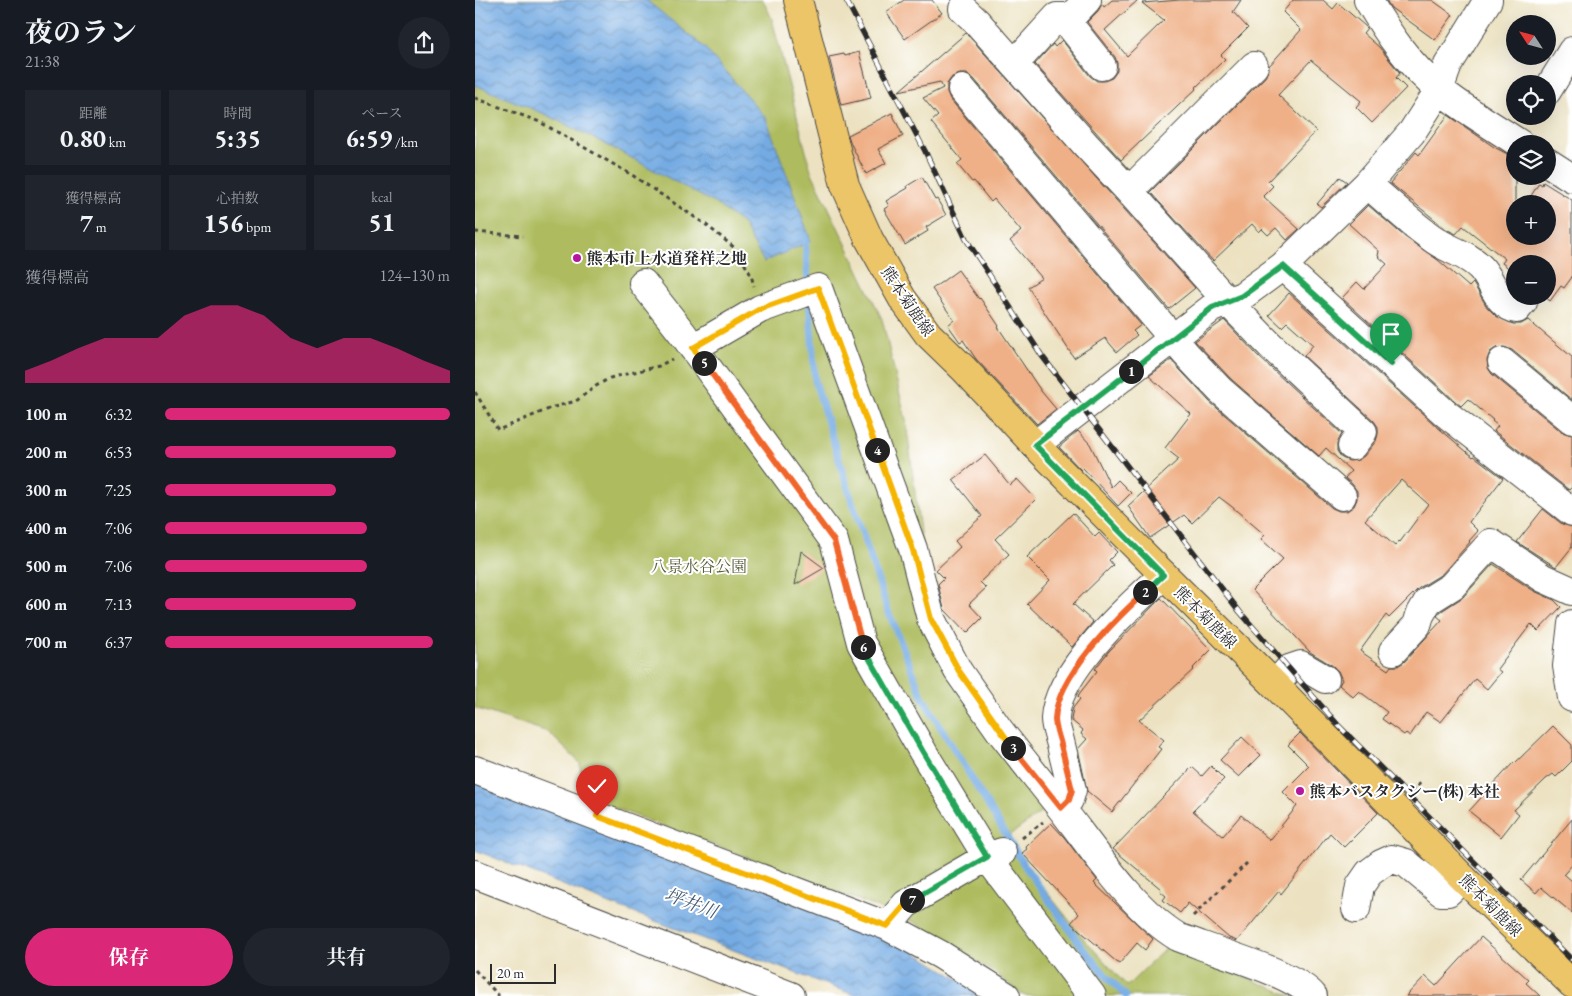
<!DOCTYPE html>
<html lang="ja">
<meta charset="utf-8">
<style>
:root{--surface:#171b24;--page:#20242c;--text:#f1f3f6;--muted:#9ea1a6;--accent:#db2777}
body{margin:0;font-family:"EB Garamond","Noto Serif JP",serif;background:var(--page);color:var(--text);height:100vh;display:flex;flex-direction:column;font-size:19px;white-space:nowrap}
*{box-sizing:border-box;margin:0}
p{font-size:16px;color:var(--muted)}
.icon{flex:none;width:28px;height:28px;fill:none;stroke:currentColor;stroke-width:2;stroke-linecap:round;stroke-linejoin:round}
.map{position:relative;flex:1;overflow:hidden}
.drawer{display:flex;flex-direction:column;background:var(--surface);width:475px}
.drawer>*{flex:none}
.needle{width:32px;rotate:306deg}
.buttons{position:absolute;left:1031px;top:15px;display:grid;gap:10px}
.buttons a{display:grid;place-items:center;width:50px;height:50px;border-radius:50%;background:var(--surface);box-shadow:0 5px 20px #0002;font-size:25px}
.scale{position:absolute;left:15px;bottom:12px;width:66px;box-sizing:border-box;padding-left:5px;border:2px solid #2b2b2b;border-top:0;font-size:14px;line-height:18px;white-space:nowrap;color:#2b2b2b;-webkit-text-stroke:4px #fff;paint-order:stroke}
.pin{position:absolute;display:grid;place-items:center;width:42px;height:42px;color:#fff;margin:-51px -21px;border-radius:50% 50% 50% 0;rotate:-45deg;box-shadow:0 0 5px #0007}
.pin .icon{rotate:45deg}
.km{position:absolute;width:25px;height:25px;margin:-12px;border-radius:50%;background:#222;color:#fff;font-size:14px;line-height:25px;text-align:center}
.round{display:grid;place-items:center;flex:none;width:52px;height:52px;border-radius:26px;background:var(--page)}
.head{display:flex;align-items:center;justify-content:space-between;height:85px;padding:0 25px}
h1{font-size:28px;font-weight:700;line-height:38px}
.stats{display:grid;grid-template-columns:repeat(3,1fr);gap:8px;height:85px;padding:5px 25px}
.stats div{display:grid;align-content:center;border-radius:0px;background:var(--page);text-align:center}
.stats b{font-size:25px;font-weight:700}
.stats small{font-size:14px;font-weight:400}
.stats p{font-size:14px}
.chart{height:140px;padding:10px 25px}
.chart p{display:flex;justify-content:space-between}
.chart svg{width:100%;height:90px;margin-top:5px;fill:var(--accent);opacity:.7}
.primary-button{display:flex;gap:10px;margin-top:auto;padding:10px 25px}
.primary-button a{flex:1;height:58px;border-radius:30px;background:var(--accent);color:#fff;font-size:20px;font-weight:700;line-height:58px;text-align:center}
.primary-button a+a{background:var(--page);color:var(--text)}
ul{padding:0 25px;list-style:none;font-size:16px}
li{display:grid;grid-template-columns:80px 60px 1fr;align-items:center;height:38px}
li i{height:12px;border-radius:6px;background:var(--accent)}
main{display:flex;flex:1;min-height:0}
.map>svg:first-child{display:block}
.park{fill:#aebc5f;stroke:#6c7445}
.water{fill:url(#water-waves);stroke:#506b87}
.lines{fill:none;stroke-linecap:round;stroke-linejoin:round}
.stream{stroke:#74abe3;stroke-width:7}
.building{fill:#efb087;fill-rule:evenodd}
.minor-casing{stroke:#484642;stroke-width:30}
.major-casing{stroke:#484642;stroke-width:30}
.path{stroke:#484642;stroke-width:3;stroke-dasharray:4 4;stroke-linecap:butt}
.minor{stroke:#fff;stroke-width:28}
.major{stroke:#edc569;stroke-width:28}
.rail-casing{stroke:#2b2b2b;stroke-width:5.5}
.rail{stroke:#fff;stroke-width:4;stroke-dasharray:11;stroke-linecap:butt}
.split-1-casing{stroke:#fff;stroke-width:10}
.split-2-casing{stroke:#fff;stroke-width:10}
.split-3-casing{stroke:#fff;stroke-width:10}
.split-4-casing{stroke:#fff;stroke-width:10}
.split-5-casing{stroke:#fff;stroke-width:10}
.split-6-casing{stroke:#fff;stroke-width:10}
.split-7-casing{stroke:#fff;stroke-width:10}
.split-8-casing{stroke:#fff;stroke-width:10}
.split-1{stroke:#22a559;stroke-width:6}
.split-2{stroke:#22a559;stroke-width:6}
.split-3{stroke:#f0652b;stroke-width:6}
.split-4{stroke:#f5b400;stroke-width:6}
.split-5{stroke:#f5b400;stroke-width:6}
.split-6{stroke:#f0652b;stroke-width:6}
.split-7{stroke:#22a559;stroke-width:6}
.split-8{stroke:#f5b400;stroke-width:6}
.poi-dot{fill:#b5179e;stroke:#fff;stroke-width:2}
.labels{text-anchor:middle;stroke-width:4;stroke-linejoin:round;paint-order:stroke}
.poi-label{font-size:16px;font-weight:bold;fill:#2b2b2b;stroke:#fff;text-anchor:start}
.street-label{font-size:16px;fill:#2b2b2b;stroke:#fff}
.park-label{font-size:16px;fill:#595e3d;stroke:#fff}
.water-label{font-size:18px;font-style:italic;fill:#485e75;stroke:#fff}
</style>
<main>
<section class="drawer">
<div class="head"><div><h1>夜のラン</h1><p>21:38</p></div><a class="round"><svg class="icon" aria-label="share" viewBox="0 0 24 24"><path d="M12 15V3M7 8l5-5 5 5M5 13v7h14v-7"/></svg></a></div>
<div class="stats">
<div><p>距離</p><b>0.80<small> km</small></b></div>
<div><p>時間</p><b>5:35</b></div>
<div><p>ペース</p><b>6:59<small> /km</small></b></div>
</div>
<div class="stats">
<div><p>獲得標高</p><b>7<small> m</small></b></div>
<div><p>心拍数</p><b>156<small> bpm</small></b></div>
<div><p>kcal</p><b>51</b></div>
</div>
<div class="chart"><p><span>獲得標高</span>124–130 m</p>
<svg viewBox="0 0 160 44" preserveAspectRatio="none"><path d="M0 44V38L10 33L20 27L30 22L40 22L50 22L60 11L70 6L80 6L90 11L100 22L110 27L120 22L130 22L140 27L150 33L160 38V44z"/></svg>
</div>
<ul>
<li><b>100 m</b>6:32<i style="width:100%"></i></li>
<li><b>200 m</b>6:53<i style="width:81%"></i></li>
<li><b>300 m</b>7:25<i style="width:60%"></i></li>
<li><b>400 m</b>7:06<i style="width:71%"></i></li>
<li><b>500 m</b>7:06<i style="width:71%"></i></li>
<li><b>600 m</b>7:13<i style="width:67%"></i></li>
<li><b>700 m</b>6:37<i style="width:94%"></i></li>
</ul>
<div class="primary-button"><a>保存</a><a>共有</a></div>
</section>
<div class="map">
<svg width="1097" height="996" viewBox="0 0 1097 996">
<defs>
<pattern id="water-waves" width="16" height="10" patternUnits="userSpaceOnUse" patternTransform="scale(1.25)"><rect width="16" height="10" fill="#74abe3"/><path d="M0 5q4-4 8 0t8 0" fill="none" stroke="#5f8bb8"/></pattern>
</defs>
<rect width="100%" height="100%" fill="#fff"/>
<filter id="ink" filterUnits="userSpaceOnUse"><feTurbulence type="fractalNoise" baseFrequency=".02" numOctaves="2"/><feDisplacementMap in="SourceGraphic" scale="10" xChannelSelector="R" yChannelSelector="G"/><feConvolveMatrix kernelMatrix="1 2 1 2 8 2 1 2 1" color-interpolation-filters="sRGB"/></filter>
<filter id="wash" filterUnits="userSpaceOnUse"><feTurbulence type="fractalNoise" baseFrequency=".0096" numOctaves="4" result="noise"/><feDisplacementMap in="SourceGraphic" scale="20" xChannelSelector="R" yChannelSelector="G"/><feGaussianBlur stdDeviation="1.12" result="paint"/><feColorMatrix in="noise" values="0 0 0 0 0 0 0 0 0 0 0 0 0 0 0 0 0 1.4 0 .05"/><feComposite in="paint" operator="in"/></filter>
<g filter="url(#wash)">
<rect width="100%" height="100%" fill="#ece2c1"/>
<path class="park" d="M0,0H288L297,19L336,171L407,319L431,420L452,588L488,672L587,797L534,836L560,877L609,939L652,986L693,946L817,996H549L520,973L439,922L314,873L108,796L105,763L73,732L0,708Z"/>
<path class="water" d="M0,0H171L228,46L291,118L336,241L289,262L267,223L241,204L142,150L72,115L0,85Z
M0,777L410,934L511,996H382L140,906L0,850Z"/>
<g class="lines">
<path class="stream" d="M330,236L333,285
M334,298L340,381L373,489L412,608L448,698L551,868L607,947L633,978L651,996"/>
</g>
<g id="blocks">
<path class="building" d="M429,0H457L467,13L430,39L411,12Z
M637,0H663L630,30L652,56L689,20L667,3L705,0H766L758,12L773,28L746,55L750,59L720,88L721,89L646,160L560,64L578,44L580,47L587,40L615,76L622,81H629L637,78L642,71V63L640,57L612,22L623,11L627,4L629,7Z
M818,0H848L858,9L863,3L890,26L892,28L888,33L904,47L925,73L921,78L931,88L897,123L881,107L886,101L836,60L803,95L841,131L793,181L798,186L788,196L824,229L812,240L801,228L793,235L787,229L784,232L777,224L738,261L675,192L790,77L794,70V66L826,30L808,12Z
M911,0H957L978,15L960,40L916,8Z
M491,33L720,288L694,309L499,79L492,74H485L477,77L472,84V92L475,99L666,325L658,331L662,335L642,352L630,338L599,358L553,287L567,278L535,241L546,231L519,199L516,202L499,181L497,182L482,164L487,160L456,122L463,116L448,98L468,88L465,82L424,91Z
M384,52L396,98L366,105L354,57L369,54L370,56Z
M417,113L428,136L403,149L411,163L391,174L376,144L373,135Z
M973,115L1019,147L1040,158V236H1072V204H1051L1064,183L1067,185L1068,182L1097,200V277L1089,288L1086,286L1075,301L1069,296H1072V264H1040V273L1027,263L1030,259L988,226L981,234L971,229L915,183L941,152L944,155Z
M447,177L460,200L462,199L471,215L451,227L453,231L430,245L409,209L414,206L411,201L433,188L432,186Z
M865,177L872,182L846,207L842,204Z
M893,205L930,237L963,260L994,287L998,283L1012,307L1021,316L1038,324H1046L1053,320L1097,357V400L1037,350L1029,347L1021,348L1015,352L1012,360L1013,368L1017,374L1087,432L1097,435V487L1094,490L1019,431L1023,426L1017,421L1018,420L993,399L986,406L980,401L867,298L882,282L889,289L912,264L903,256L904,251L874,224Z
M483,270L504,299L505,298L524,326L523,327L566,391L581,409L562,424L501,359L488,340L485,342L473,325L479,320L457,289Z
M814,293L960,425L998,457L999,456L1028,478L994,522L1003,531L994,541L995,542L967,574L944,588L914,618L911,615L885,651L913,670L916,666H923L929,662L967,620L962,616L965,612L988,597L1018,564L1059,591L1079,600L1086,607L1063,631L1056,624L1022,669L1026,672L1012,689L1000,679L966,722L951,712L935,736L931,733L929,735L907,719L912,712L884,691L878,697L864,685L867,680L863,671L858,666L835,652L777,590L808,559L786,539L790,535L756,506L744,497L717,523L709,515L675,538L653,506L704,459L690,448L716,414L674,376L696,360L735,402L857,508L864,511H872L879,506L882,499V491L877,484L870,478L876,471L851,448L844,456L756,379L720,341L749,320L783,356L867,434L862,444V451L867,458L874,461L883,460L889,456L901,441L903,434V427L899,421L829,356L838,345L812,322L807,327L794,315ZM926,480L953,504L925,542L924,541L920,546L890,520Z
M603,431L615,444L636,487L643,480L656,493L643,506L608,468L606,470L584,447Z
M510,455L535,485L542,479L561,499L520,539L534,554L505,582L511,588L494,604L507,618L492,633L469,609L463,584L469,578L461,570L485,547L480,541L507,516L478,480Z
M1068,509L1087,524L1097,527V547L1081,567L1042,542Z
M598,513L620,537L624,533L642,552L634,560L638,565L598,604L618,622L597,647L552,604L575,580L552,557Z
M326,551L349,568L320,585Z
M686,598L736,650L718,668L719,669L664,720L689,740L683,747L686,749L637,812L612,791L603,749L612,739L606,734L608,730L596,720L598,708L605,699L603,697L604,694L622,671L620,669L634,651Z
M1078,726L1097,745V761L1081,777L1078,774L1071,779L1039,810L1044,814L1026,837L994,811L1038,763L1039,764Z
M825,733L903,813L869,847L855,833L806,894L804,891L762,941L754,938L713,903L705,913L688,900L691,896L685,891L686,889L638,849L717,767L727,776L736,766L749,779L718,811L748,836L766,815L795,840L822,806L808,792L834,766L813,745Z
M767,737L786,755L764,777L745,760Z
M1097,819V865L1089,874L1097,881V913L1066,887L1061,893L1046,880Z
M576,823L589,837L622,880L619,883L678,939L670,950L662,943L644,964L596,923L604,914L547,853L552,849L551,847Z
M1006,937L1054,980L1051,983L1065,996H931L950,976L961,986Z"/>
</g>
</g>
<g filter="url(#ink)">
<use href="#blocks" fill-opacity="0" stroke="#484642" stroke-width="1"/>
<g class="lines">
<defs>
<path id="minor" d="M893,0C912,32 935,67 965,90C990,110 1018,126 1045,144
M488,9L502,22L611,145L654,191L753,302L795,345L888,432L877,446
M589,18L627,66
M540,63L582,17H596L612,0
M487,89L711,354L745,390L867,496
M1072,91L1097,51
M1072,162L1097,178
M892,184C914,202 934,222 957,238C972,250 992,253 1006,268C1018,281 1023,307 1042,309L1048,302L1050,296
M654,191L779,66
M808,266L970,413L1097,512
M168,283L208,334L359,541L386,643L448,752L512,857L617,996
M218,348L285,309L343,288L438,549L456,619L483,671L525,731L586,808
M1027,362L1097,420
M560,445L737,308L767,296L808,266L892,184L937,132L964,90L973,65L1013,0
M689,575C655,605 581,672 580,719C580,726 583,734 585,741C589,758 593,774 597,790L594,800L586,808C620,851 657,909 703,937C710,940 718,942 725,945C752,955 821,975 838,996
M1097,624L1092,666L1097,698
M918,651L942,625L945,615L953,601L977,586L1016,543L1068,578L1097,591
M800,685L814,669L826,665L850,679
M0,770L412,926L466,955L531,996
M0,874L316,996
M881,909L885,886L894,873L906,864L917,859L931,863L966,892H973L988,878
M412,926L431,904L512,857L527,852"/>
<path id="major" d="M323,0L370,185L394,239L427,298L453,334L489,369L560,445L689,575L800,685L988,878L1097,984"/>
</defs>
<use href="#minor" class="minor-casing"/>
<use href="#major" class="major-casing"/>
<path class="path" d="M0,98L65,122L157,175L230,224L261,249L276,275L279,286
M0,232L48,236
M0,392L23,430L79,407L101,401L121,386L135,378L184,366L197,359
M937,792L947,781
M547,838L568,822
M718,916L772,863
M0,970L24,996"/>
<use href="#minor" class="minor"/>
<use href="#major" class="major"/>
<defs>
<path id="rail" d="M371,0L450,151L491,239L567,356L765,612L864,726L1097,960"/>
</defs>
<use href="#rail" class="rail-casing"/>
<use href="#rail" class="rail"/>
</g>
</g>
<g class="lines" filter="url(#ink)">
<defs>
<path id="split-1" d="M656,371L737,308L767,296L808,266L916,364"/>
<path id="split-2" d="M656,371L560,445L688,575L670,592"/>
<path id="split-3" d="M538,748L586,808L594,800L597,790C593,774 589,757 585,741C583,734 580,726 580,719C582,676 640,620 670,592"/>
<path id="split-4" d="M402,450L438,550L456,619L484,671L538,748"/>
<path id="split-5" d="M229,363L218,348L285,309L343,288L402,450"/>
<path id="split-6" d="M229,363L359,541L388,647"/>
<path id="split-7" d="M388,647L448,752L512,857L437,900"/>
<path id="split-8" d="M122,816L412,926L431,904L437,900"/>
</defs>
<use href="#split-1" class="split-1-casing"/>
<use href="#split-2" class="split-2-casing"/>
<use href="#split-3" class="split-3-casing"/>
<use href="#split-4" class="split-4-casing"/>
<use href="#split-5" class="split-5-casing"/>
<use href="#split-6" class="split-6-casing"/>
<use href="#split-7" class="split-7-casing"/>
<use href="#split-8" class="split-8-casing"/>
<use href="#split-1" class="split-1"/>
<use href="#split-2" class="split-2"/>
<use href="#split-3" class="split-3"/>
<use href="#split-4" class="split-4"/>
<use href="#split-5" class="split-5"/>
<use href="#split-6" class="split-6"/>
<use href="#split-7" class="split-7"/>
<use href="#split-8" class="split-8"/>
</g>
<g class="poi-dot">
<circle cx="102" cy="258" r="5"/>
<circle cx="825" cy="791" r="5"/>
</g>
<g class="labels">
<g class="poi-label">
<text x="112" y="264">熊本市上水道発祥之地</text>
<text x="835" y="797">熊本バスタクシー(株) 本社</text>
</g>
<g class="street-label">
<text transform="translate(433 301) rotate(56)" y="6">熊本菊鹿線</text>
<text transform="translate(731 617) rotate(45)" y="6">熊本菊鹿線</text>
<text transform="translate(1016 905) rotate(45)" y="6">熊本菊鹿線</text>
</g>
<g class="park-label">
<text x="224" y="572">八景水谷公園</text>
</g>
<g class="water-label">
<text transform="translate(216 903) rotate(21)" y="6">坪井川</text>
</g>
</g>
</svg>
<div class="buttons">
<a><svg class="needle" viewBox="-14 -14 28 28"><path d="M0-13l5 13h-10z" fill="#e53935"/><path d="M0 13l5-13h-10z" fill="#9ea1a6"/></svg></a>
<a><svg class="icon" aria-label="locate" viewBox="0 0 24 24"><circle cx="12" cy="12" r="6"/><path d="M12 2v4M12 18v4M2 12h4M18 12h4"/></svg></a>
<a><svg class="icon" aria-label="layers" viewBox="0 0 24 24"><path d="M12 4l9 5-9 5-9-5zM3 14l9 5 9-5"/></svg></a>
<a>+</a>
<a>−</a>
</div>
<div class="scale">20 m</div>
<div class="pin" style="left:916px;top:364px;background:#1e9e55"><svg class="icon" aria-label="arrive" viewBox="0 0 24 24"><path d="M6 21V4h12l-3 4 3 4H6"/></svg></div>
<div class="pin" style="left:122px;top:816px;background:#d93025"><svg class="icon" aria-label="check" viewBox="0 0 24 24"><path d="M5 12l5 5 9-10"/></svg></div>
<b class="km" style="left:656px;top:371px">1</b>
<b class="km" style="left:670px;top:592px">2</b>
<b class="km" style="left:538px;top:748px">3</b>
<b class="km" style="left:402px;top:450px">4</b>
<b class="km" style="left:229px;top:363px">5</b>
<b class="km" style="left:388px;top:647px">6</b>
<b class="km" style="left:437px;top:900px">7</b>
</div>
</main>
